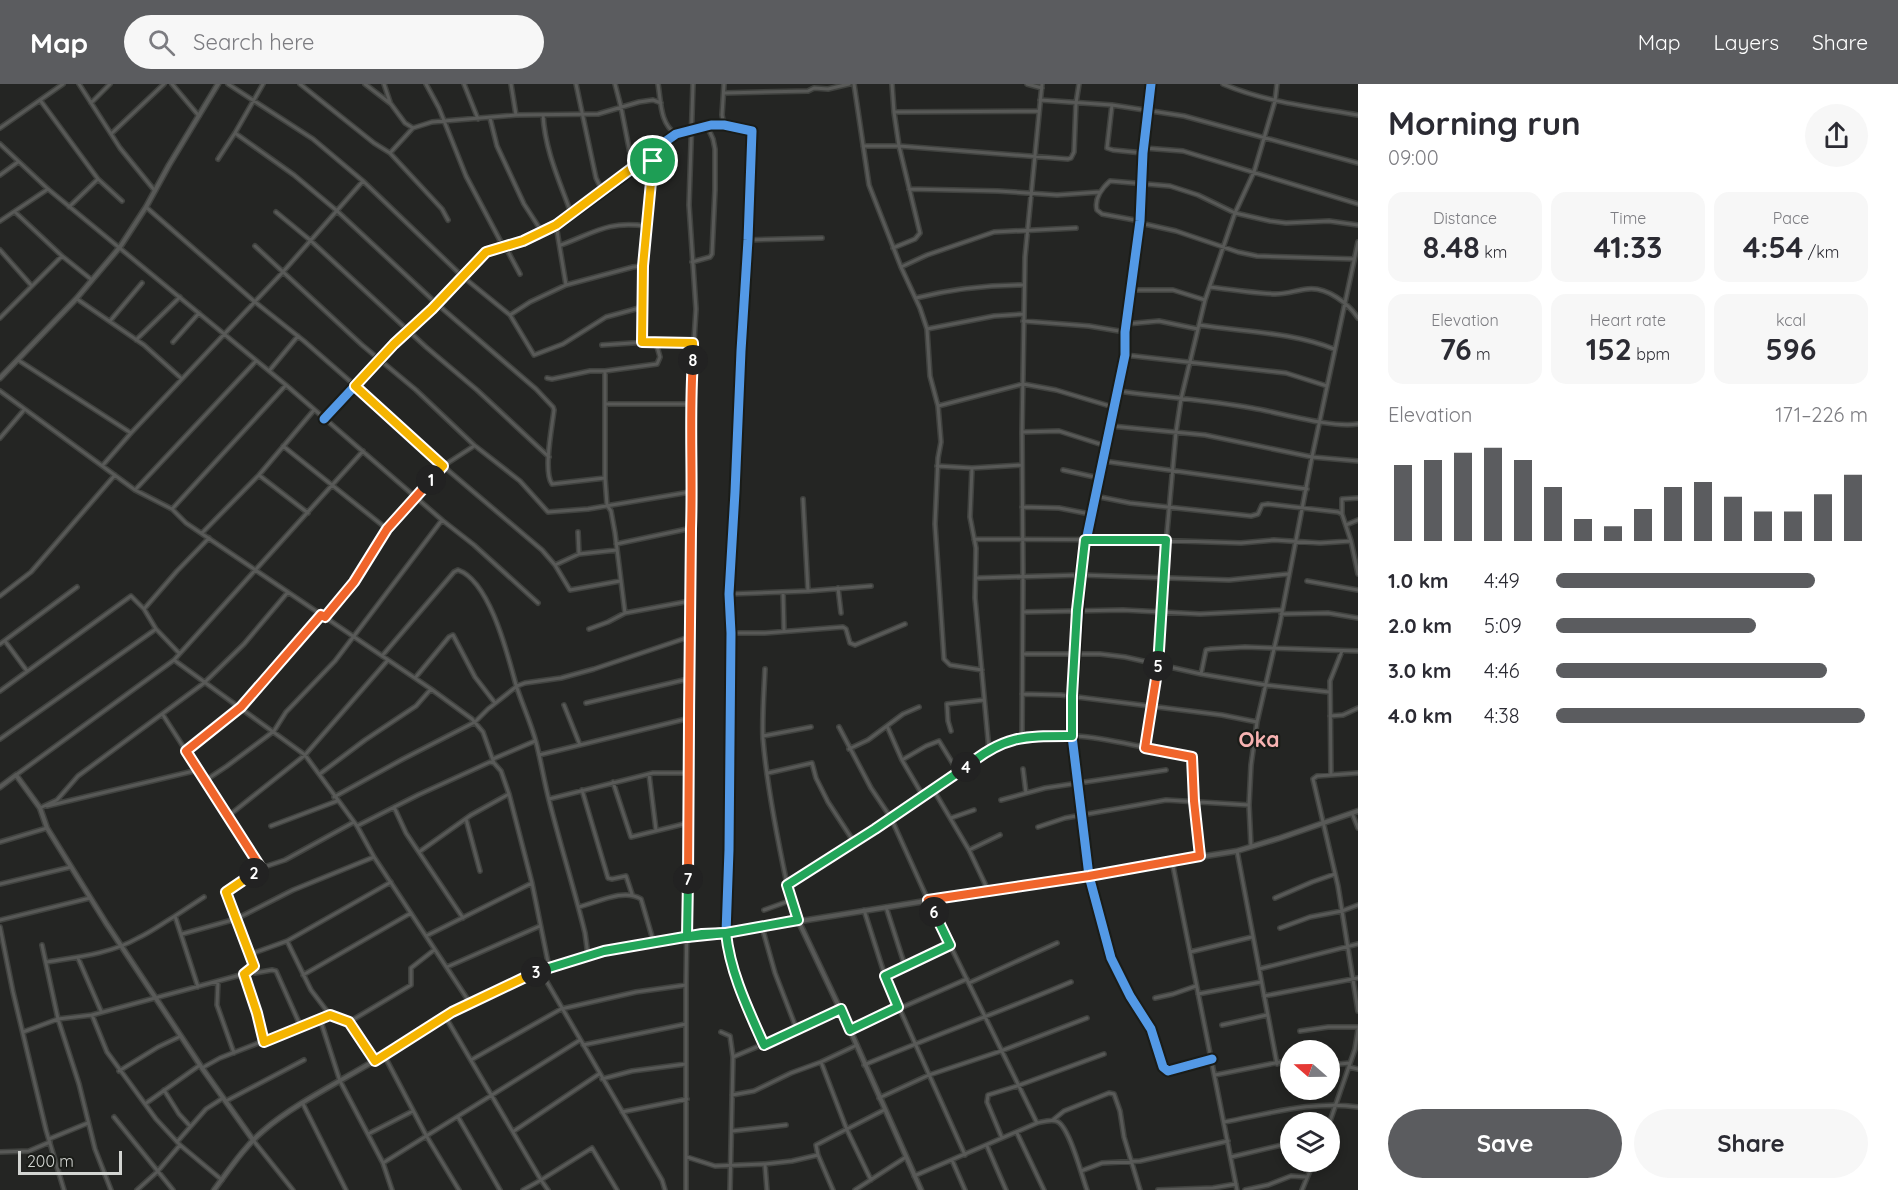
<!DOCTYPE html>
<meta charset="utf-8">
<style>
:root{--surface:#fff;--page:#f7f7f7;--text:#2b2b33;--muted:#7c7c81;--accent:#5b5c5f}
body{margin:0;font-family:Quicksand,sans-serif;background:var(--page);color:var(--text);height:100vh;display:flex;flex-direction:column;font-size:22px;white-space:nowrap}
*{box-sizing:border-box;margin:0}
p{font-size:20px;color:var(--muted)}
.icon{flex:none;width:33px;height:33px;fill:none;stroke:currentColor;stroke-width:2;stroke-linecap:round;stroke-linejoin:round}
.map{position:relative;flex:1;overflow:hidden}
.side{display:flex;flex-direction:column;background:var(--surface);width:540px}
.side>*{flex:none}
.needle{width:39px;rotate:290deg}
.tools{position:absolute;left:1280px;top:956px;display:grid;gap:12px}
.tools a{display:grid;place-items:center;width:60px;height:60px;border-radius:50%;background:var(--surface);box-shadow:0 3px 9px #0003;font-size:30px}
.scale{position:absolute;left:18px;bottom:15px;width:104px;box-sizing:border-box;padding-left:6px;border:3px solid #d3d5d2;border-top:0;font-size:16px;line-height:21px;white-space:nowrap;color:#d3d5d2;-webkit-text-stroke:4px #1a1c18;paint-order:stroke}
.pin{position:absolute;display:grid;place-items:center;width:51px;height:51px;color:#fff;margin:-26px;border:3px solid #fff;border-radius:50%;box-shadow:0 2px 6px #0007}
.km{position:absolute;width:30px;height:30px;margin:-15px;border-radius:50%;background:#222;color:#fff;font-size:16px;line-height:30px;text-align:center}
.round{display:grid;place-items:center;flex:none;width:63px;height:63px;border-radius:32px;background:var(--page)}
.headline{display:flex;align-items:center;justify-content:space-between;height:102px;padding:0 30px}
h1{font-size:33px;font-weight:700;line-height:45px}
.metrics{display:grid;grid-template-columns:repeat(3,1fr);gap:9px;height:102px;padding:6px 30px}
.metrics div{display:grid;align-content:center;border-radius:15px;background:var(--page);text-align:center}
.metrics b{font-size:30px;font-weight:700}
.metrics small{font-size:16px;font-weight:400}
.metrics p{font-size:16px}
.chart{height:168px;padding:12px 30px}
.chart p{display:flex;justify-content:space-between}
.chart svg{width:100%;height:108px;margin-top:6px;stroke:var(--accent);stroke-width:6}
.action{display:flex;gap:12px;margin-top:auto;padding:12px 30px}
.action a{flex:1;height:69px;border-radius:36px;background:var(--accent);color:#fff;font-size:24px;font-weight:700;line-height:69px;text-align:center}
.action a+a{background:var(--page);color:var(--text)}
ul{padding:0 30px;list-style:none;font-size:20px}
li{display:grid;grid-template-columns:96px 72px 1fr;align-items:center;height:45px}
li i{height:15px;border-radius:8px;background:var(--accent)}
header{display:flex;align-items:center;gap:36px;box-sizing:border-box;height:84px;padding:0 30px;background:var(--accent);color:#fff}
header strong{font-size:28px}
nav{display:flex;gap:33px;margin-inline-start:auto;font-size:21px}
.search{width:420px;height:54px;background:var(--page);display:flex;align-items:center;gap:15px;box-sizing:border-box;padding:0 21px;border-radius:33px;color:var(--muted);font-size:22px}
main{display:flex;flex:1;min-height:0}
.map>svg:first-child{display:block}
.lines{fill:none;stroke-linecap:round;stroke-linejoin:round}
.street-casing{stroke:#40423f;stroke-width:6}
.secondary-casing{stroke:#40423f;stroke-width:7}
.street{stroke:#585957;stroke-width:3}
.secondary{stroke:#585957;stroke-width:4}
.cycleway-casing{stroke:#1a1c18;stroke-width:13}
.cycleway{stroke:#5399e6;stroke-width:9}
.split-1-casing{stroke:#fff;stroke-width:12}
.split-2-casing{stroke:#fff;stroke-width:12}
.split-3-casing{stroke:#fff;stroke-width:12}
.split-4-casing{stroke:#fff;stroke-width:12}
.split-5-casing{stroke:#fff;stroke-width:12}
.split-6-casing{stroke:#fff;stroke-width:12}
.split-7-casing{stroke:#fff;stroke-width:12}
.split-8-casing{stroke:#fff;stroke-width:12}
.split-9-casing{stroke:#fff;stroke-width:12}
.split-1{stroke:#f5b400;stroke-width:8}
.split-2{stroke:#f0652b;stroke-width:8}
.split-3{stroke:#f5b400;stroke-width:8}
.split-4{stroke:#22a559;stroke-width:8}
.split-5{stroke:#22a559;stroke-width:8}
.split-6{stroke:#f0652b;stroke-width:8}
.split-7{stroke:#22a559;stroke-width:8}
.split-8{stroke:#f0652b;stroke-width:8}
.split-9{stroke:#f5b400;stroke-width:8}
.labels{text-anchor:middle;stroke-width:4.5;stroke-linejoin:round;paint-order:stroke}
.quarter-label{font-size:21px;font-weight:bold;fill:#f8b3b2;stroke:#1a1c18}
</style>
<header>
<strong>Map</strong>
<div class="search"><svg class="icon" aria-label="search" viewBox="0 0 24 24"><circle cx="10" cy="10" r="6"/><path d="M15 15l6 6"/></svg>Search here</div>
<nav><a>Map</a><a>Layers</a><a>Share</a></nav>
</header>
<main>
<div class="map">
<svg width="1358" height="1106" viewBox="0 0 1358 1106">
<rect width="100%" height="100%" fill="#242523"/>
<g class="lines">
<defs>
<path id="street" d="M79,0L120,64L155,107
M172,0L199,32
M228,0L313,55L363,97
M300,0L374,59L390,69L442,125L448,136
M365,0L391,20L405,39L413,44L432,38L516,31L598,30L639,18L653,16L661,19
M384,0L390,18
M426,0L439,24L466,92L503,162
M464,0L478,35
M511,0L516,31
M576,0L596,94L602,106
M615,0L621,23L633,85
M658,0C661,18 660,40 676,50
M854,0L869,101L901,183L920,224L927,245L930,292L938,322L941,358L938,374L935,440L944,575L950,581L982,586
M892,0L894,28L899,62L920,149L915,155L893,164
M1027,0L1042,4
M1151,0L1143,69L1140,137L1125,248V271L1082,476L1072,612V652L1089,792L1107,859L1111,874L1130,912L1151,945L1163,983L1168,987L1212,975
M1223,0C1265,18 1312,23 1358,31
M724,9L808,7L814,4L828,5L849,0
M40,16L98,95L122,117
M1040,16L1112,21L1184,32L1358,79
M91,19L110,0
M1112,21L1107,64L1113,66L1143,69
M894,28L1038,27
M543,31C545,66 559,96 571,129
M490,34L497,62L524,120L542,148
M724,41L722,31L724,0
M0,44L63,0
M235,49L294,91L336,126L437,220L536,305L553,323L554,326C552,343 543,388 552,400L605,394
M111,50L164,0
M0,60L48,105L286,301L442,436L474,461L538,519
M863,62H899L1068,75L1071,74L1074,68L1076,19L1079,0
M1144,64L1183,67L1358,120
M390,69L413,44
M218,75L235,49L263,0
M0,91L18,78
M909,105L998,107L1057,111L1100,108
M69,123L98,95
M146,123L255,218L304,257L375,319L443,382L542,466L555,481L570,506L620,497
M15,128L62,172L92,196
M276,128L310,156L426,263L477,306L549,373
M0,137L48,105
M1140,137L1102,130L1097,126C1094,115 1102,104 1110,97L1170,102L1198,111L1235,129L1270,137L1286,139L1329,137L1358,141
M1140,139L1176,147L1238,168L1257,172L1354,175
M556,141L566,201
M748,156L822,154
M561,161C596,148 607,137 646,142
M255,162L362,261L416,306L474,361L520,397L548,428L588,425L690,408
M505,162L520,190
M0,166L31,201
M692,178L710,173L712,170L715,106V65L713,55L707,42
M901,183L927,171L994,148L1076,144
M1210,203C1232,206 1253,209 1275,210C1287,210 1297,206 1308,205C1327,203 1348,219 1358,234
M1131,206H1173L1205,216
M916,214C952,205 987,201 1024,201
M77,215L144,261L182,295
M510,231L530,218L566,201L633,183L643,182
M0,234L62,172
M110,237L142,199
M1023,237L1089,242L1125,248
M1126,240L1159,237L1198,245
M1199,241C1244,248 1292,248 1334,265
M927,245L994,232L1024,230
M136,256L180,213
M173,258L199,229
M642,258L643,182L652,69
M602,261L647,258L693,259
M1125,271L1286,289L1327,302
M18,276L131,349
M269,287L298,252
M605,287L657,280L660,273L656,259
M547,294L552,295L590,287H605V394L607,421L611,427L615,449L625,529
M0,307L135,406L172,425L186,439L431,605L472,635L483,648L494,679L501,687L509,710L532,799L549,883
M1118,307C1162,313 1208,316 1252,324C1282,329 1329,344 1358,340
M605,320H690
M938,322L1023,300L1056,306L1113,323
M324,335L394,260L432,225L486,168L523,157L556,141L633,85L652,67L676,50L711,41H724L752,47L748,156L741,267L735,408L729,510L731,549L729,766L726,849C730,888 748,925 764,961
M1111,342L1205,351L1312,373L1358,377
M1022,348L1059,347L1106,362
M0,354L24,326
M283,362L387,445
M1103,377L1307,405
M103,381L131,349L282,189L363,97L462,192L510,231L534,271L563,260L606,233L643,223
M937,382L972,384L1022,381
M972,384L970,433L976,464L975,514L989,666
M1063,386L1099,394
M260,392L308,429
M135,406L256,277
M1095,412L1130,419L1251,432L1258,430L1262,421L1268,420L1338,428L1342,430L1351,457L1358,490
M803,415L808,507
M1022,423L1059,424L1090,430
M172,425L286,301
M1342,430V415L1358,414
M1346,441L1358,436
M578,448L579,470
M202,449L259,391L314,326
M974,455L1150,456L1241,459L1274,456L1320,459L1351,457
M616,460L692,444
M555,481L579,470L617,466
M977,494L1081,491L1229,496L1288,490
M1307,497L1358,506
M838,504L841,529
M783,508L784,547
M729,510L808,507L871,502
M0,512L31,488L115,391
M144,525L177,487L209,454
M1023,528L1123,526L1200,530L1281,526
M1281,530L1328,529L1358,534
M325,533L354,498L387,445L443,382L474,362
M589,545L608,538L625,529L690,517
M731,549H765L843,543L846,545L850,559L855,561L905,540
M5,557L27,587
M0,560L77,503
M1023,570H1100L1125,573L1201,590L1266,601L1329,608
M382,572L454,488L458,486C490,497 508,572 516,601C522,620 531,639 536,658C541,677 544,697 549,716C560,760 574,804 585,849L588,871
M174,576L305,671L357,742L374,773L470,919
M765,585C764,608 762,632 763,655C767,703 777,753 787,800
M1201,590L1206,566L1211,565L1245,563L1358,567
M415,594L449,553L453,551L475,593L495,619
M0,607L131,512L144,525L156,545L179,569
M1022,610L1061,611L1222,631L1257,638
M586,619L688,595
M564,621L580,661
M163,631L261,784
M1330,632L1343,631L1358,624
M887,642L902,676L923,712
M839,643L871,704L891,734L928,816L1037,1039L914,1092
M951,647L948,637L947,620L983,616
M763,652L811,643
M1022,653L1023,492L1022,348L1025,173L1042,0
M0,655L156,545
M849,665L868,656L903,630L919,623
M1145,665L1156,599L1163,493L1176,348L1181,315L1205,216L1235,129L1254,88L1275,17L1277,0
M186,667L241,623L321,531
M539,671L690,634
M493,675L535,657
M902,676L926,662L939,657L958,688
M1023,685L1026,709
M321,689L365,656L416,622L431,605
M768,689L812,679L816,694L828,718L854,758
M1358,689L1317,692L1313,695L1338,802L1358,927
M649,690L656,746
M16,691L174,576L363,367
M1331,691L1330,597L1342,567
M206,696L227,682L274,647L286,628L335,577L442,436
M613,698L631,753L688,739
M933,705L969,766L988,806
M582,706L608,794L612,795L626,792L632,810
M334,713L403,675L475,638L488,625L517,602L525,599L561,594L594,585L689,553
M549,715L653,689H689
M1001,716L1045,704L1166,686
M1249,721L1251,681L1257,638L1280,539L1312,373L1358,158
M47,722L198,686
M394,723L406,749L463,834
M40,724L57,716L78,692L204,599L244,560L288,508
M1352,729L1358,744
M227,733L305,671L388,576
M951,734L974,726
M466,735L480,787
M271,742L337,717
M357,742L418,711L490,678L494,679
M1038,743L1065,734L1166,716L1249,721L1251,762
M0,758L47,744
M969,766L1000,751
M1237,767L1277,980
M419,768L471,731L509,710
M1172,777L1237,1106
M0,800L71,783
M1275,814L1312,798L1335,790
M579,823C598,818 624,804 641,815L653,856
M886,823L905,882
M764,826L792,816
M864,826L885,892L965,1071
M0,836L90,814
M798,836L787,801C836,770 884,738 932,706C940,700 950,695 959,689C978,675 996,657 1021,653C1078,644 1137,663 1192,673L1194,717L1200,772
M0,843L13,908L46,1046L64,1106
M762,843L775,889L797,946
M1280,844L1310,833L1342,827L1358,821
M182,850L236,835L293,806L374,773
M426,852L532,799
M287,857L311,906L330,931L349,938L375,977
M42,861L58,935L79,1000L95,1065L111,1106
M1190,868L1252,853
M251,870L287,857L391,798
M78,874L101,927
M46,878C77,873 110,870 138,854C151,848 163,839 175,832
M447,883L540,842
M1259,885L1358,860
M251,886L255,889L272,886L276,887L301,943
M540,886L662,1096L665,1106
M244,890L257,929L264,957
M303,891L411,829
M885,892L950,861
M218,897L217,921L234,969
M969,899L1057,859
M198,903L175,832L204,813
M1198,910L1261,898
M1264,912L1358,894
M1155,914L1173,910L1196,902
M92,931L107,968L156,1035L180,1061L222,1096
M445,932L541,1096L592,1064L617,1106
M320,935L340,997L383,1079L392,1106
M349,938L411,901V884L434,866
M1222,941L1267,931
M850,946L967,895
M1300,947L1328,943H1358
M23,948L58,935L92,931L244,890L254,882C248,861 227,825 227,806L261,784L285,776L354,738
M721,948L730,952L733,973L730,1106
M583,961L686,940
M384,971L427,1053L459,1106
M733,973L797,946L841,925
M471,976L561,925L636,908L686,901
M821,978L847,1046L871,1096
M864,981C933,952 1002,927 1071,898
M1329,981L1350,979
M1349,983L1358,985
M202,984L220,974L330,931
M119,987L158,963L181,952
M1215,991L1280,978L1286,985H1290
M602,995L632,987L686,980
M164,1006L179,1030L190,1042
M732,1011L754,1007L791,989L821,978L857,961
M879,1014L929,991L1001,967L1087,934
M226,1017L304,976
M145,1020L200,981
M303,1020L346,1106
M622,1028L687,1015
M114,1033L173,1106
M458,1033L500,1106
M1053,1036L1064,1027L1109,1009L1114,1010L1120,1027L1124,1053L1140,1106
M1224,1038C1268,1030 1314,1016 1358,1023
M1037,1039C1042,1038 1050,1035 1056,1037C1069,1040 1082,1093 1087,1106
M1329,1040L1355,965L1358,946
M514,1047L599,990
M732,1047L786,1041
M1017,1049L1044,1106
M368,1050L413,1027
M1002,1054L987,1018L988,1011L1017,1002L1104,970
M49,1055L88,1039
M253,1056L293,1106
M177,1058L206,1025L223,1014
M987,1062L1006,1106
M0,1068L29,1067L50,1058
M687,1073L715,1082L765,1080L792,1077L818,1071
M1231,1073L1290,1059
M952,1076L965,1106
M383,1079L580,956
M765,1081L767,1106
M1081,1087L1102,1079L1140,1077L1228,1057
M137,1106L157,1088L180,1061
M523,1106L541,1096L548,1106
M686,1106V901L690,634L688,595L692,444L690,320L696,225L689,121L693,0
M833,1106L818,1071L816,1061L884,1026
M855,1106L906,1073
M1158,1106L1213,1104L1236,1100
M1245,1106L1268,1101L1291,1092L1307,1093
M1302,1106L1314,1077"/>
<path id="secondary" d="M0,294L76,215L120,163L146,123L169,81L218,0
M0,703L16,691L40,724L47,744L106,839L202,984L253,1056
M798,836L850,946L921,1106
M214,1106C229,1086 244,1063 263,1047C294,1020 343,996 379,974C404,959 427,942 452,928C535,881 630,853 726,849L1237,767L1280,754L1358,727"/>
</defs>
<use href="#street" class="street-casing"/>
<use href="#secondary" class="secondary-casing"/>
<use href="#street" class="street"/>
<use href="#secondary" class="secondary"/>
<defs>
<path id="cycleway" d="M1151,0L1143,69L1140,137L1125,248V271L1082,476L1072,612V652L1089,792L1107,859L1111,874L1130,912L1151,945L1163,983L1168,987L1212,975
M324,335L394,260L432,225L486,168L523,157L556,141L633,85L652,67L676,50L711,41H724L752,47L748,156L741,267L735,408L729,510L731,549L729,766L726,849C730,888 748,925 764,961"/>
</defs>
<use href="#cycleway" class="cycleway-casing"/>
<use href="#cycleway" class="cycleway"/>
</g>
<g class="lines">
<defs>
<path id="split-1" d="M431,396L443,382L355,302L394,260L432,225L486,168L523,157L556,141L644,75L653,77"/>
<path id="split-2" d="M254,789L261,784L186,667L241,623L321,531L325,533L354,498L387,445L431,396"/>
<path id="split-3" d="M254,789L226,808L254,882L244,890L257,929L264,958L330,931L349,938L375,977L452,928L536,888"/>
<path id="split-4" d="M536,888L604,867L702,850L726,849L798,836L787,801L875,745L966,683"/>
<path id="split-5" d="M966,683C1004,651 1025,652 1072,652V612L1077,526L1085,456H1166L1158,582"/>
<path id="split-6" d="M934,828L928,816L1089,792L1200,772L1194,717L1192,673L1145,664L1158,582"/>
<path id="split-7" d="M688,795L687,853L726,849C730,888 748,925 764,961L841,925L850,946L898,923L885,892L950,861L934,828"/>
<path id="split-8" d="M688,795C689,678 689,562 691,445C693,389 689,333 693,276"/>
<path id="split-9" d="M653,77L643,182L642,258L693,259V276"/>
</defs>
<use href="#split-1" class="split-1-casing"/>
<use href="#split-2" class="split-2-casing"/>
<use href="#split-3" class="split-3-casing"/>
<use href="#split-4" class="split-4-casing"/>
<use href="#split-5" class="split-5-casing"/>
<use href="#split-6" class="split-6-casing"/>
<use href="#split-7" class="split-7-casing"/>
<use href="#split-8" class="split-8-casing"/>
<use href="#split-9" class="split-9-casing"/>
<use href="#split-1" class="split-1"/>
<use href="#split-2" class="split-2"/>
<use href="#split-3" class="split-3"/>
<use href="#split-4" class="split-4"/>
<use href="#split-5" class="split-5"/>
<use href="#split-6" class="split-6"/>
<use href="#split-7" class="split-7"/>
<use href="#split-8" class="split-8"/>
<use href="#split-9" class="split-9"/>
</g>
<g class="labels">
<g class="quarter-label">
<text x="1259" y="663">Oka</text>
</g>
</g>
</svg>
<div class="tools">
<a><svg class="needle" viewBox="-14 -14 28 28"><path d="M0-13l5 13h-10z" fill="#e53935"/><path d="M0 13l5-13h-10z" fill="#7c7c81"/></svg></a>
<a><svg class="icon" aria-label="layers" viewBox="0 0 24 24"><path d="M12 4l9 5-9 5-9-5zM3 14l9 5 9-5"/></svg></a>
</div>
<div class="scale">200 m</div>
<div class="pin" style="left:653px;top:77px;background:#1e9e55"><svg class="icon" aria-label="arrive" viewBox="0 0 24 24"><path d="M6 21V4h12l-3 4 3 4H6"/></svg></div>
<b class="km" style="left:431px;top:396px">1</b>
<b class="km" style="left:254px;top:789px">2</b>
<b class="km" style="left:536px;top:888px">3</b>
<b class="km" style="left:966px;top:683px">4</b>
<b class="km" style="left:1158px;top:582px">5</b>
<b class="km" style="left:934px;top:828px">6</b>
<b class="km" style="left:688px;top:795px">7</b>
<b class="km" style="left:693px;top:276px">8</b>
</div>
<section class="side">
<div class="headline"><div><h1>Morning run</h1><p>09:00</p></div><a class="round"><svg class="icon" aria-label="share" viewBox="0 0 24 24"><path d="M12 15V3M7 8l5-5 5 5M5 13v7h14v-7"/></svg></a></div>
<div class="metrics">
<div><p>Distance</p><b>8.48<small> km</small></b></div>
<div><p>Time</p><b>41:33</b></div>
<div><p>Pace</p><b>4:54<small> /km</small></b></div>
</div>
<div class="metrics">
<div><p>Elevation</p><b>76<small> m</small></b></div>
<div><p>Heart rate</p><b>152<small> bpm</small></b></div>
<div><p>kcal</p><b>596</b></div>
</div>
<div class="chart"><p><span>Elevation</span>171–226 m</p>
<svg viewBox="0 0 160 44" preserveAspectRatio="none"><path d="M5 44V13M15 44V11M25 44V8M35 44V6M45 44V11M55 44V22M65 44V35M75 44V38M85 44V31M95 44V22M105 44V20M115 44V26M125 44V32M135 44V32M145 44V25M155 44V17"/></svg>
</div>
<ul>
<li><b>1.0 km</b>4:49<i style="width:83%"></i></li>
<li><b>2.0 km</b>5:09<i style="width:64%"></i></li>
<li><b>3.0 km</b>4:46<i style="width:87%"></i></li>
<li><b>4.0 km</b>4:38<i style="width:99%"></i></li>
</ul>
<div class="action"><a>Save</a><a>Share</a></div>
</section>
</main>
